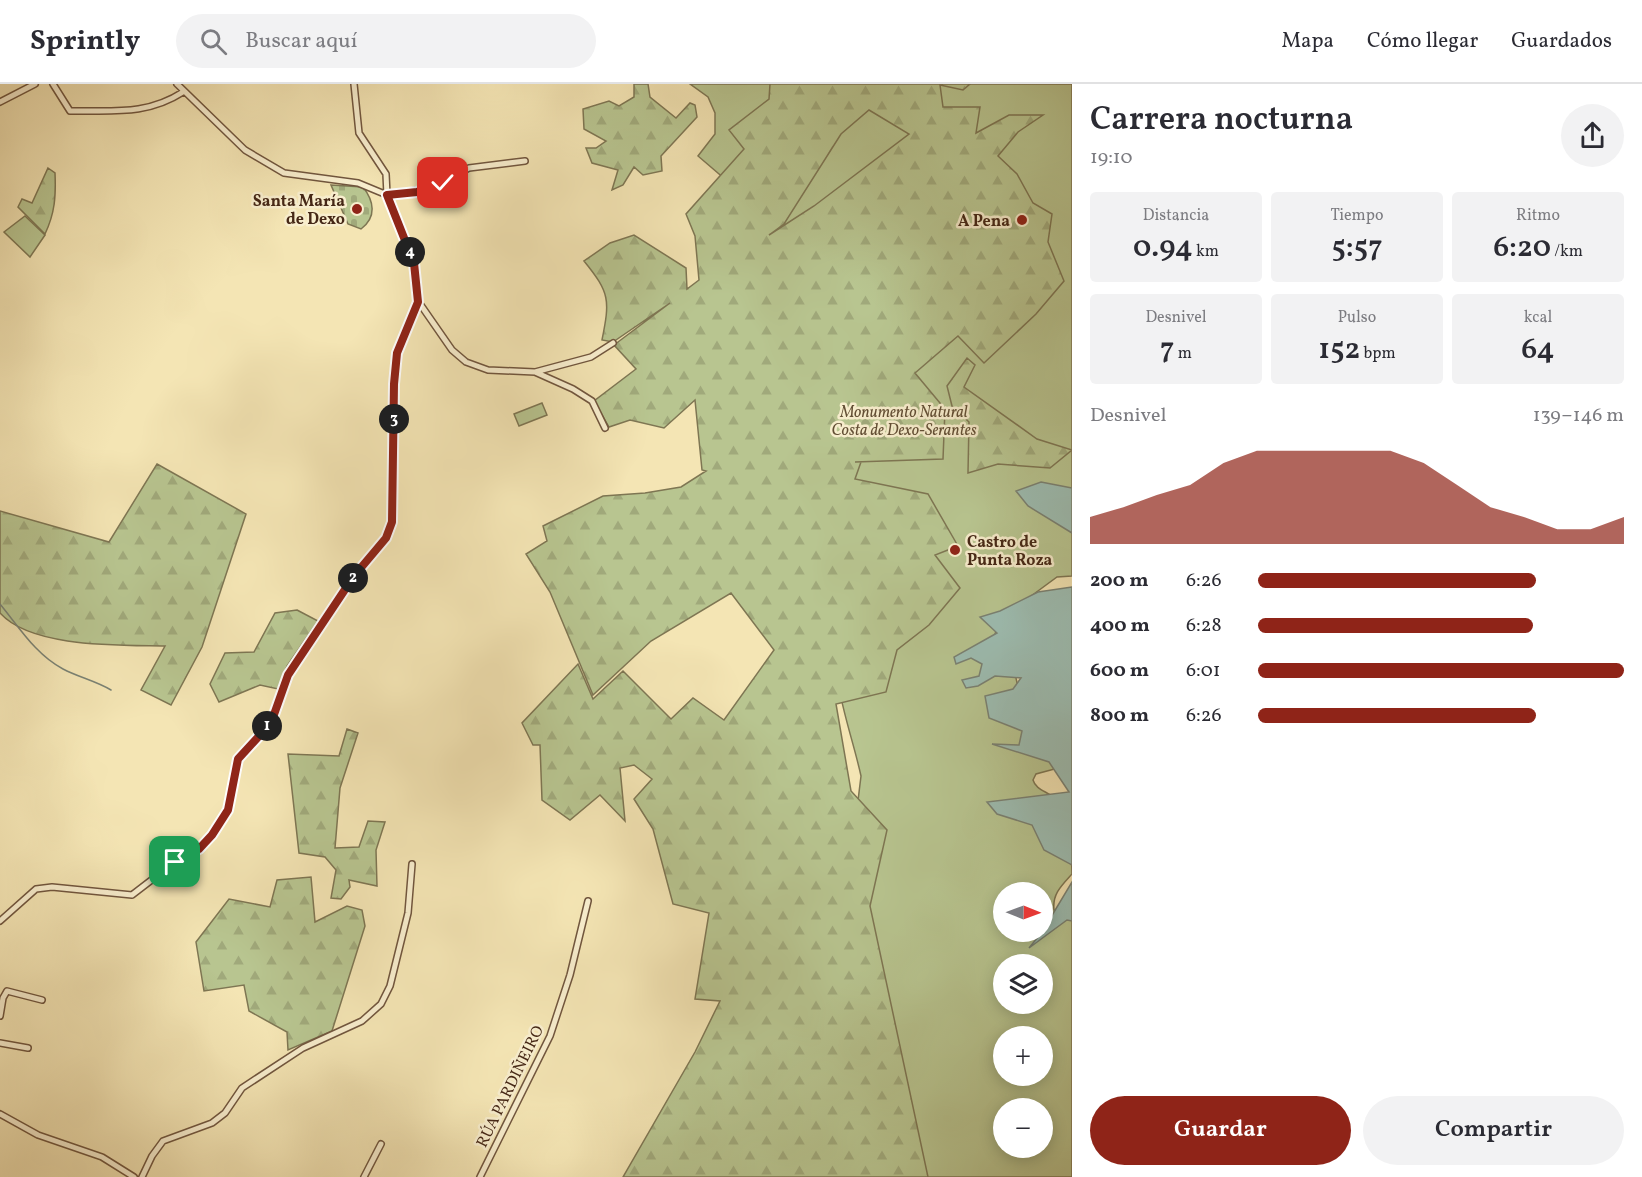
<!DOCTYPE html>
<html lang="es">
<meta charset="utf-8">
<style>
:root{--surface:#fff;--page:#f2f2f3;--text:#2b2b33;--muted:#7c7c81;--line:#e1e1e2;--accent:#8f2418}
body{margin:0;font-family:Vollkorn,serif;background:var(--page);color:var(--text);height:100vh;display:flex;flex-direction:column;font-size:22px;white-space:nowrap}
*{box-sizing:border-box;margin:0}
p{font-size:20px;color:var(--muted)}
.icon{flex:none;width:33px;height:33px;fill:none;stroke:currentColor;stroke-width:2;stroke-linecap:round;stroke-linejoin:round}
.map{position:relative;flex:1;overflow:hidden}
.sheet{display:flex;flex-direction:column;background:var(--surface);width:570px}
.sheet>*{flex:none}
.needle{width:39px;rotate:91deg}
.tools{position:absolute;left:993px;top:798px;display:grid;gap:12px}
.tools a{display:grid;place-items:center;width:60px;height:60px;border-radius:50%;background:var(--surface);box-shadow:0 3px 15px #0003;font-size:30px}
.pin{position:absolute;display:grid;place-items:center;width:51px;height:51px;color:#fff;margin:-26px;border-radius:12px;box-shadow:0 3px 9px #0006}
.km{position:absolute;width:30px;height:30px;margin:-15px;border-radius:50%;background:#222;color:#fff;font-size:16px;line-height:30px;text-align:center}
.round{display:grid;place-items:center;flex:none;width:63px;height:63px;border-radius:32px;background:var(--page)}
.overview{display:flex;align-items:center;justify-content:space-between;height:102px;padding:0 18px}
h1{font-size:33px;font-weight:600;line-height:45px}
.stats{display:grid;grid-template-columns:repeat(3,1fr);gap:9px;height:102px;padding:6px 18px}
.stats div{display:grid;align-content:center;border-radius:6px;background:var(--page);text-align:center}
.stats b{font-size:30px;font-weight:600}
.stats small{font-size:16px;font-weight:400}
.stats p{font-size:16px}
.chart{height:168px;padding:12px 18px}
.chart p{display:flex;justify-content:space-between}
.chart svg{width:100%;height:108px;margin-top:6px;fill:var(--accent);opacity:.7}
.button{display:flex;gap:12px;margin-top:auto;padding:12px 18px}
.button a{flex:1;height:69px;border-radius:36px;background:var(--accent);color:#fff;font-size:24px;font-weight:600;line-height:69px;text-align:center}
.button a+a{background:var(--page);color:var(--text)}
ul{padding:0 18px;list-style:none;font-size:20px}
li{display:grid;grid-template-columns:96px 72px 1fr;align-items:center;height:45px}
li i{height:15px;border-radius:8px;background:var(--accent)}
header{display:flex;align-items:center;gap:36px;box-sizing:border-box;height:84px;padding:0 30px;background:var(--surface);border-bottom:2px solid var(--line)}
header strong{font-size:28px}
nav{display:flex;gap:33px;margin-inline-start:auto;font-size:21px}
.search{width:420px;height:54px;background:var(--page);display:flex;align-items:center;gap:15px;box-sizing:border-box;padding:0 21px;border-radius:33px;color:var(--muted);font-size:22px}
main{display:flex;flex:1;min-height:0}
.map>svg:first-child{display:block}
.green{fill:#b8c590;stroke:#7e7653;stroke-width:1.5;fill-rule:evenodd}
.forest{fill:url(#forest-firs);stroke:#7e7653;stroke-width:1.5;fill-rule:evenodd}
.cemetery{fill:url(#cemetery-stones);stroke:#7e7653;stroke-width:1.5}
.water{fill:#9dbeb3;stroke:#7a8274;stroke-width:1.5}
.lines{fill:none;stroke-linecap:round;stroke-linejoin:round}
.stream{stroke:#7a8274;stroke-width:1.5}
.street-casing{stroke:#71563e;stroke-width:8}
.street{stroke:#f8eece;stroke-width:5}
.route-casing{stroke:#fff;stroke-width:12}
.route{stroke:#8f2418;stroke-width:8}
.poi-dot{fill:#8f2418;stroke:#f8eece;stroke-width:2}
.labels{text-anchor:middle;stroke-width:5;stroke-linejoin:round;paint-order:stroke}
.poi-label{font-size:16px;font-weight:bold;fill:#452716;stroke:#f8eece;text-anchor:end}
.park-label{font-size:16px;font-style:italic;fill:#624e34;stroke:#f8eece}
.street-label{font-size:16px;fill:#452716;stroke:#f8eece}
</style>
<header>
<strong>Sprintly</strong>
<div class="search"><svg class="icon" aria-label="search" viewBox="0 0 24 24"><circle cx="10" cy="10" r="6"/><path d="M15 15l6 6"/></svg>Buscar aquí</div>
<nav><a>Mapa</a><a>Cómo llegar</a><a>Guardados</a></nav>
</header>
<main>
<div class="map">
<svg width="1072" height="1093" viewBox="0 0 1072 1093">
<defs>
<pattern id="forest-firs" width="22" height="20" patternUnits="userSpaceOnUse" patternTransform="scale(1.5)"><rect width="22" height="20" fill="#b8c590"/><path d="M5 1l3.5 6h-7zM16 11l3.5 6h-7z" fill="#a0a97b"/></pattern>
<pattern id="cemetery-stones" width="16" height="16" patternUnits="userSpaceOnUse" patternTransform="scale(1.5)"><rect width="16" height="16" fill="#b8c590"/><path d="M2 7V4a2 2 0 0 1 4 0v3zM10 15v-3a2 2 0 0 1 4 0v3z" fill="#a0a97b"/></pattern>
</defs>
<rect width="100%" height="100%" fill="#f4e5b4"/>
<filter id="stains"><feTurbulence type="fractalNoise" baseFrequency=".00333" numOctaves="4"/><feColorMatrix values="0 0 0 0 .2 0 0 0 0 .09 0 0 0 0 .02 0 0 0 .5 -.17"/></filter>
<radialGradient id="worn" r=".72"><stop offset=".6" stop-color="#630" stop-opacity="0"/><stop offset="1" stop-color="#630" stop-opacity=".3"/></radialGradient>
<path class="green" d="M690,0H1072V492L1057,493L1023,518L998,540L994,554L1016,594L1027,647L1066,682L1036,690L1033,696C1036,707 1051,708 1057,717C1066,730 1072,774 1072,790C1062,801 1052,810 1054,826L1072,830V1093H812L861,692C854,660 843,630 838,598L784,151L775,143L768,132L698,72L715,50V29L708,13ZM1004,808H1042V848H1004ZM1004,880H1042V920H1004ZM1004,952H1042V992H1004ZM1004,1024H1042V1064H1004Z
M25,132L45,151L30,173L4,148Z
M542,319L547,331L519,342L514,330Z"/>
<path class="forest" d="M634,0H648L650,13L676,34L690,19L695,21L697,33L661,72L662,87L643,91L634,83L623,101L612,106L618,86L592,79L586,64H596L606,57L584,45L583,25L609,17L619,22L634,13Z
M770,0H970L963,6L940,1L943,23H980L976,49L1009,31H1043L1018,48L998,72L1017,90L1033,119L1052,130L1048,158L1064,197L1036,230L984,279L958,252L915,289L945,325L943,375L855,378H861L855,395L928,410L958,462L935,471L960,504L929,541L897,566L886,608L836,620L851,707L887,746L870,822L928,1093H623L695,968L720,917L695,915L709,829L673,820L653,745L634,715L652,695L634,681L620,684L625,737L600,711L570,736L542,716L540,661H533L522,639L578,580L593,615L623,587L671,635L693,614L724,636L774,566L731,509L651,557L593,611L550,508L526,470L547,457L543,442L603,412L645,409L681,403L706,387L702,386L695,316L664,344L630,336L609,343L594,317L636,285L614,261L670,219L613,258L602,256C610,216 610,209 584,177L610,159L634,151L686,184L687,205L699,196L695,152L686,130L744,65L729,46L769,15ZM869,26L909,50L814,122L769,151L784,140L841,50Z
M48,84L55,89C56,112 55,129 45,150L18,123L22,115L32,119Z
M967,274L975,281L964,303L1037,355L1072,366L1050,384L998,380L968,389L969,338L952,322L947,302Z
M157,380L246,430L202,563L171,621L141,606L165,562C120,561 31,564 0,529V427L109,458Z
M297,526L318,537L287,582L278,605L260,601L219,618L210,600L225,569L254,568L275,529Z
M347,645L358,649L340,704L335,764L359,763L368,737L385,738L376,766L377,802L349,796L350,803L341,815L331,814L336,786L325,773L299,769L288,670L339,672Z
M311,793L315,838L347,822L362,826L365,842L332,947L288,966L287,948L249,927L244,901L204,907L196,858L229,815L270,823L277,796Z"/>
<path class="cemetery" d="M331,101L363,103C374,117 377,133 361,145L348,140Z"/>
<path class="water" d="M1041,398L1072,404V449L1028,422L1016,407Z
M1072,503V781L1044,766L1032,741L997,730L987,718L1069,708L1049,678L992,660L1019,661L1022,647L989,634L985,612L1013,605L1021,594L995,592L978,602L966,604L962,596L979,592L982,580L971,574L956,580L954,573L997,549L980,533L1000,527L1038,508Z
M1072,798V837L1067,836L1029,864L1042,848Z"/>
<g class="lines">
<path class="stream" d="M0,520C19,543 36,571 63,585C78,593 96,597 111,606"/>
<defs>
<path id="street" d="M53,0L70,27C111,26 146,32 183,8
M354,0L359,49L386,90L387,111L431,104L469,84L525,77
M0,18L35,0
M418,217L452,266L466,278L488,286L535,288L573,305L592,317L605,344
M535,288L591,273L613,259
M0,837L36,805L52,803L132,811L175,778L199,766L212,751L228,726L238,675L271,639L288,591L354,492L386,454L392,438L394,301L397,269L418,217L414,179L387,111L358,99L284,89L245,66L177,0
M0,932L3,914L7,907L42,916
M0,959L28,964
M0,1030L38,1051L102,1073L134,1093
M142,1093L152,1072L163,1057L212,1039L225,1029L242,1004L303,964L362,937L381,920L390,902L408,829L412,780
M364,1093L381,1060
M480,1093L550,952L570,891L588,817"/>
</defs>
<use href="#street" class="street-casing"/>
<use href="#street" class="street"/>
</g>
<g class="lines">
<defs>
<path id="route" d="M175,778L199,765L212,751L228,726L238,675L271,639L288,591L354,492L386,454L392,438L394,300L397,269L418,218L414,179L387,111L417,108L443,99"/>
</defs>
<use href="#route" class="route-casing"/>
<use href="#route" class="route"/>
</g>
<g class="poi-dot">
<circle cx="357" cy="125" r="6"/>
<circle cx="1022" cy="136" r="6"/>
<circle cx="955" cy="466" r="6"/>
</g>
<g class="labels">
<g class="poi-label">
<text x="345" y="122">Santa María<tspan x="345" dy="18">de Dexo</tspan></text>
<text x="1010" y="142">A Pena</text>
<text x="967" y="463" text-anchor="start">Castro de<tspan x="967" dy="18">Punta Roza</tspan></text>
</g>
<g class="park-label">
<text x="904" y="333">Monumento Natural<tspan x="904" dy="18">Costa de Dexo-Serantes</tspan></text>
</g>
<g class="street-label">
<text transform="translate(509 1002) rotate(-64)" y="6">RÚA PARDIÑEIRO</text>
</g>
</g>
<rect width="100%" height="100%" filter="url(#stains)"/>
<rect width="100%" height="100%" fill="url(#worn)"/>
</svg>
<div class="tools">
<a><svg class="needle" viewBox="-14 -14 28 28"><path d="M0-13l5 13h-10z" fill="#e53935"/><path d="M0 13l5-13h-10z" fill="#7c7c81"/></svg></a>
<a><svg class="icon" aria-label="layers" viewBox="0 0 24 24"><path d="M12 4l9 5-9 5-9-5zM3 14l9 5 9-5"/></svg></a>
<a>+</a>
<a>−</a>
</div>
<div class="pin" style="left:175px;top:778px;background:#1e9e55"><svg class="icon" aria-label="arrive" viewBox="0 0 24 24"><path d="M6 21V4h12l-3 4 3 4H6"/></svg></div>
<div class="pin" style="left:443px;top:99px;background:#d93025"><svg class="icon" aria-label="check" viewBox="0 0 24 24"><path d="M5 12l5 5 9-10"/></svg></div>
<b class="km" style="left:267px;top:642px">1</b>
<b class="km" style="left:353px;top:494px">2</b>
<b class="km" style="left:394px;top:335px">3</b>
<b class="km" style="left:410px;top:168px">4</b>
</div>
<section class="sheet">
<div class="overview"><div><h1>Carrera nocturna</h1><p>19:10</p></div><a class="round"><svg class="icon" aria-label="share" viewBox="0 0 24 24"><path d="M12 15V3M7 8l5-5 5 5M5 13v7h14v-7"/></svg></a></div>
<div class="stats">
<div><p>Distancia</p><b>0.94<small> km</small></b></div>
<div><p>Tiempo</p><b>5:57</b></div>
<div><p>Ritmo</p><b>6:20<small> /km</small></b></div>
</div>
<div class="stats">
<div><p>Desnivel</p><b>7<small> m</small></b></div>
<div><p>Pulso</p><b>152<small> bpm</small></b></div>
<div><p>kcal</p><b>64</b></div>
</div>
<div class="chart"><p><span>Desnivel</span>139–146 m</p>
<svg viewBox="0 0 160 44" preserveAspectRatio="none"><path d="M0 44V33L10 29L20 24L30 20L40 11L50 6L60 6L70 6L80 6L90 6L100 11L110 20L120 29L130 33L140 38L150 38L160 33V44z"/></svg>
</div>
<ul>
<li><b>200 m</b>6:26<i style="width:76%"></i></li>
<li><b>400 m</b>6:28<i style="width:75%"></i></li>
<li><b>600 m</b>6:01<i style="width:100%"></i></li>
<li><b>800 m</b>6:26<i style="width:76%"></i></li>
</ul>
<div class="button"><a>Guardar</a><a>Compartir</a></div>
</section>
</main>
